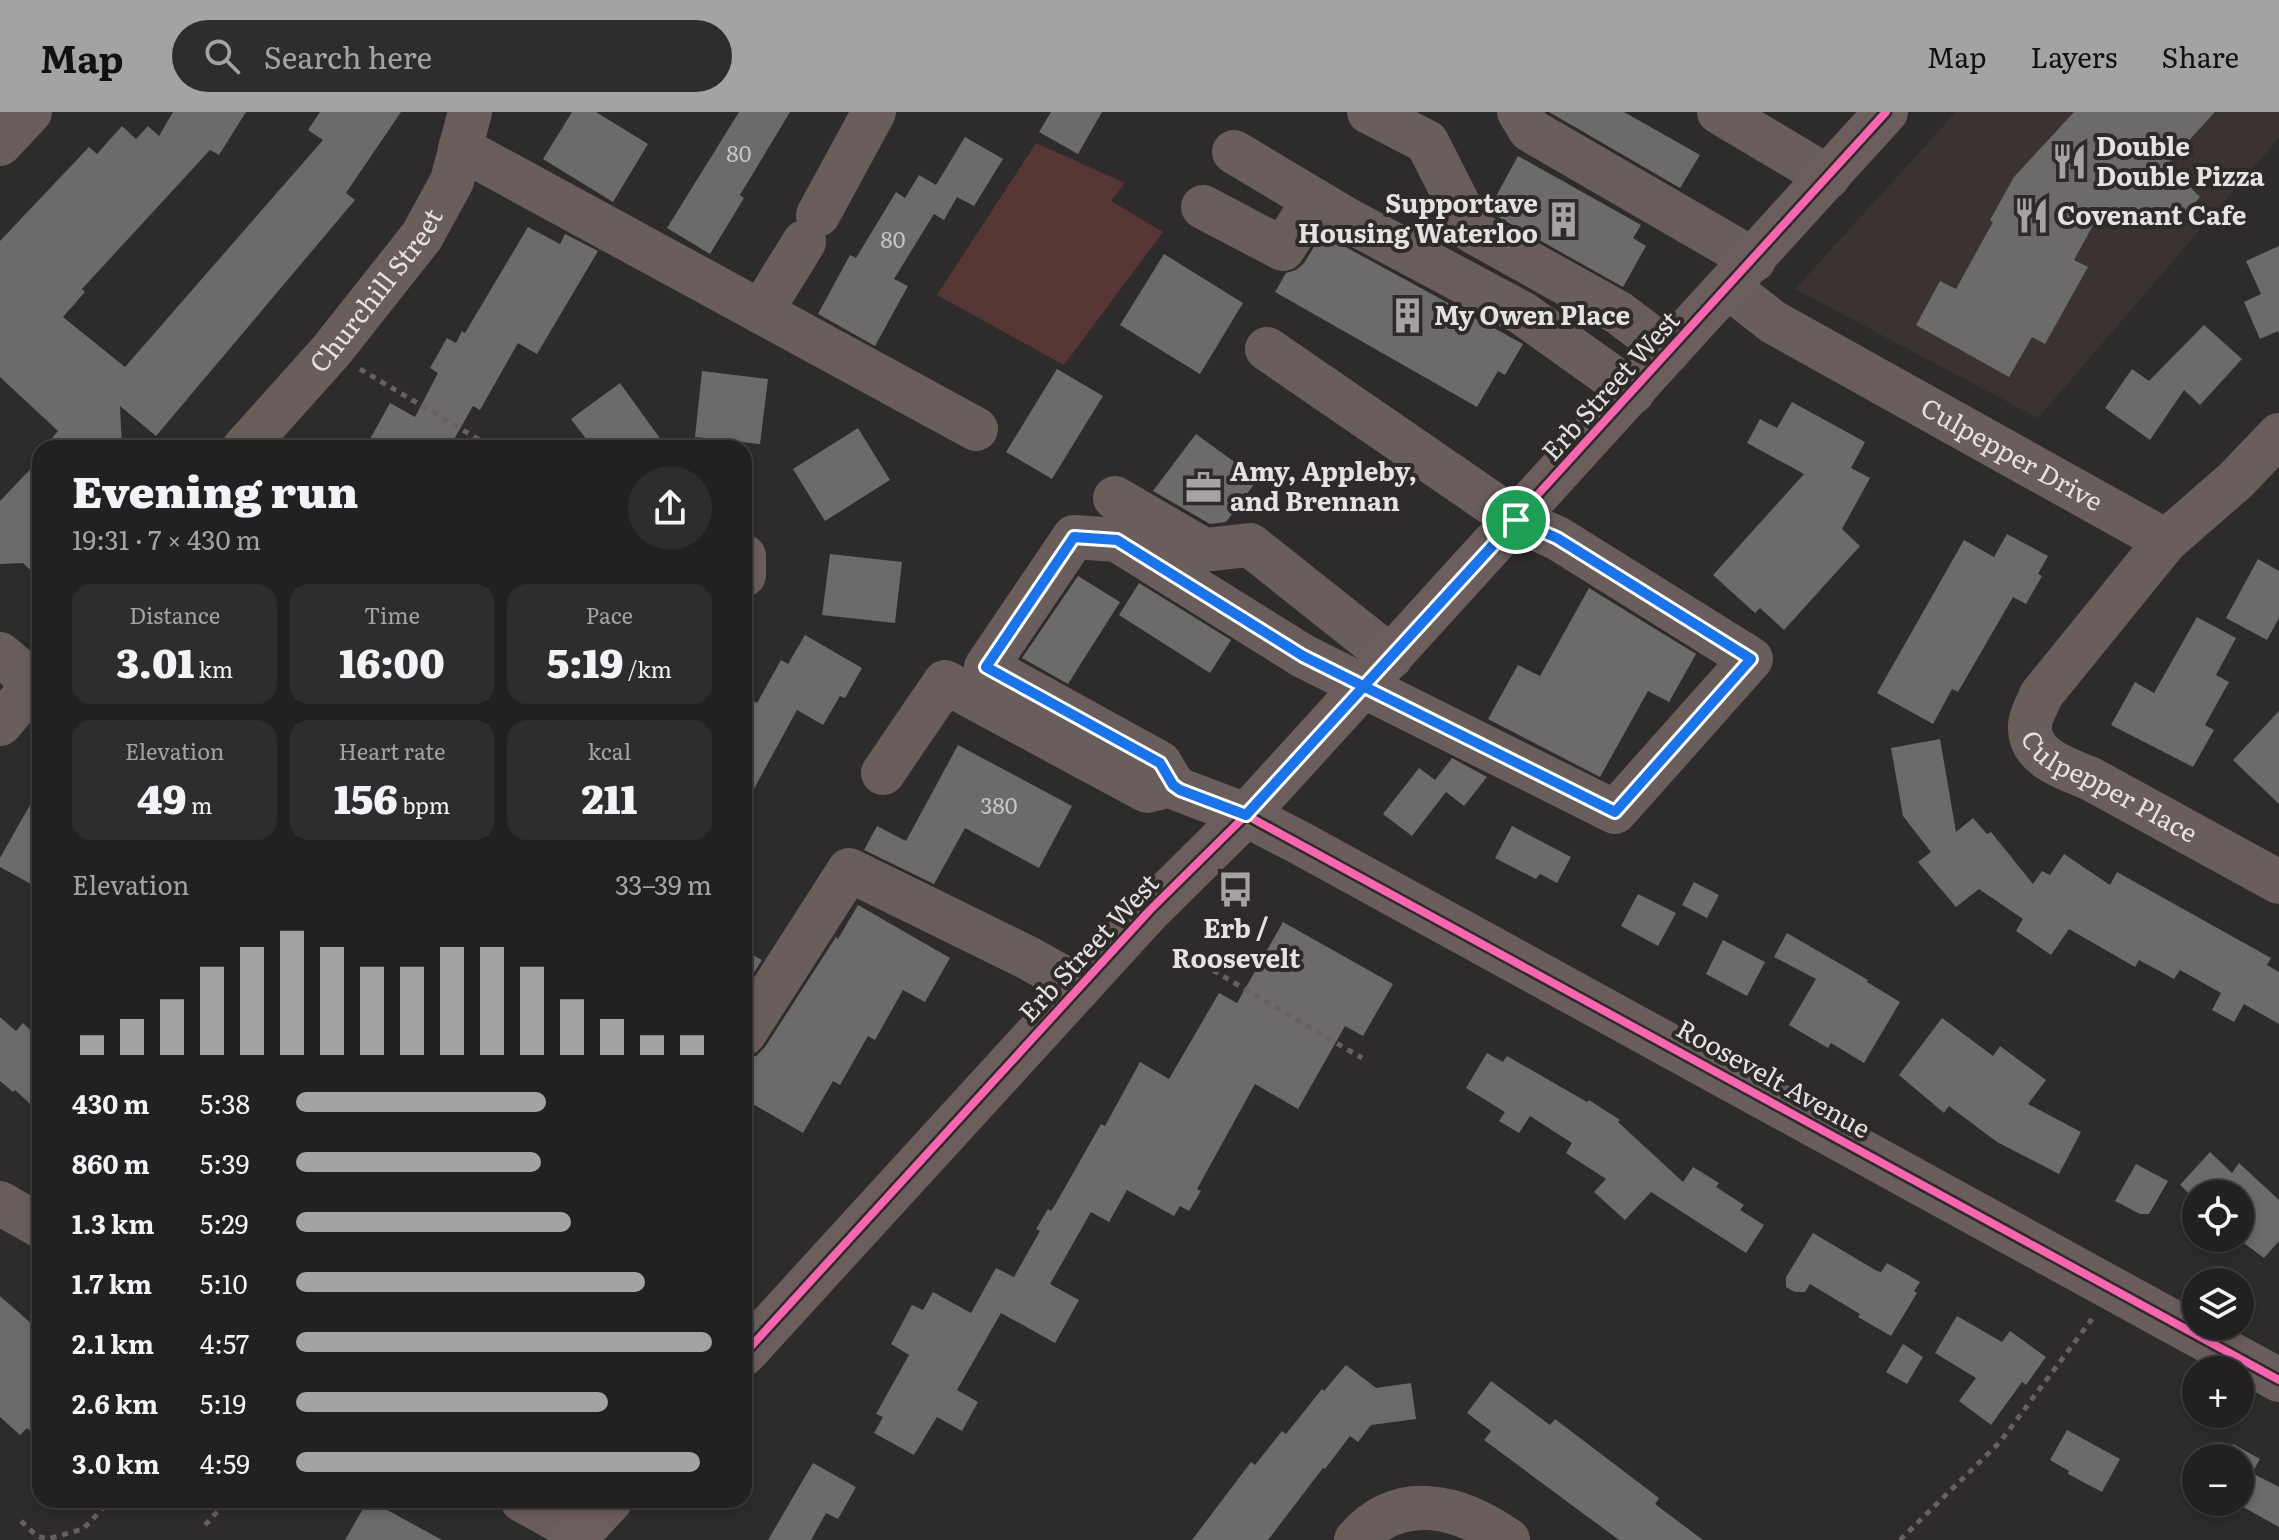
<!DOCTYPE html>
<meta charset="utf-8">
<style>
:root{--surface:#222020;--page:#2e2d2d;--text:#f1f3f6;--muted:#a2a3a5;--line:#3f3e3e;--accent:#a5a3a2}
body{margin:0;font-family:Literata,serif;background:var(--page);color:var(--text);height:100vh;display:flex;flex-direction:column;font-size:30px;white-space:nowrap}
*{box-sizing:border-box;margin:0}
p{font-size:26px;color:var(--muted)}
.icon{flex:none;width:44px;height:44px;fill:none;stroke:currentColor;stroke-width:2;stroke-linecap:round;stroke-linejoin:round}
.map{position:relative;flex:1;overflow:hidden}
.details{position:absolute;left:32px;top:328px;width:720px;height:1068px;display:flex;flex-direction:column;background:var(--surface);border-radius:24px;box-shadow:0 4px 12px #0003,0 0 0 2px var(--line)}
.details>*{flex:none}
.fabs{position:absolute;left:2182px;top:1068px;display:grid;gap:16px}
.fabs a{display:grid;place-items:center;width:72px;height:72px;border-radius:50%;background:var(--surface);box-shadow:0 4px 12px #0003,0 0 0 2px var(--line);font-size:40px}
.pin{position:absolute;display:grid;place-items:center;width:68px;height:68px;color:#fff;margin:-34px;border:4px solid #fff;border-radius:50%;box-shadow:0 2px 8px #0007}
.round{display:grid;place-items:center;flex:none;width:84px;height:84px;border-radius:42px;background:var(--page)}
.summary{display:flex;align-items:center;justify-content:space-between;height:136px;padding:0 40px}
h1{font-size:44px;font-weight:800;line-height:60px}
.figures{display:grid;grid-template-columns:repeat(3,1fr);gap:12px;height:136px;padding:8px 40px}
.figures div{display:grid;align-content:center;border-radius:20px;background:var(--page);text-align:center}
.figures b{font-size:40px;font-weight:800}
.figures small{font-size:22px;font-weight:400}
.figures p{font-size:22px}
.chart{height:224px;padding:16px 40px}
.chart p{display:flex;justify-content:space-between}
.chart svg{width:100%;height:144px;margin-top:8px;stroke:var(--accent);stroke-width:6}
ul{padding:0 40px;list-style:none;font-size:26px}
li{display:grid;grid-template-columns:128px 96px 1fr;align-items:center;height:60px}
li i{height:20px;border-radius:10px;background:var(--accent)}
header{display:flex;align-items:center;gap:48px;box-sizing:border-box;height:112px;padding:0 40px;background:var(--accent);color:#111}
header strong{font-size:38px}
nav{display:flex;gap:44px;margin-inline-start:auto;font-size:28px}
.search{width:560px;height:72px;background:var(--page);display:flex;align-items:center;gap:20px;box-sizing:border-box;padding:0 28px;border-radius:44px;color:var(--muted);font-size:30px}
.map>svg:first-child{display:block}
.built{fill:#3b3332}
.green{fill:#573735}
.building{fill:#6c6a6a}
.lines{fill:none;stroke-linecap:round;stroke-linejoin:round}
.path{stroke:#68605f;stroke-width:5;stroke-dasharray:6 6;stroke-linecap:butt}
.minor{stroke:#6a5e5d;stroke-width:44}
.major{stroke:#6b5e5d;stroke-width:44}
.cycleway-casing{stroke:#2e2a2a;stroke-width:13}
.cycleway{stroke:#f766af;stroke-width:8}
.route-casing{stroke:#fff;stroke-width:16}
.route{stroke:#1a73e8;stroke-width:10}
.labels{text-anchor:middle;stroke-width:8;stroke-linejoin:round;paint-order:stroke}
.number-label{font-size:22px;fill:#c7c5c4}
.poi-label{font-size:26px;font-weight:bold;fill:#e5e3e2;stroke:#2e2a2a;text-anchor:start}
.street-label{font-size:26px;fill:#e5e3e2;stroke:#2e2a2a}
</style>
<header>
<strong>Map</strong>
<div class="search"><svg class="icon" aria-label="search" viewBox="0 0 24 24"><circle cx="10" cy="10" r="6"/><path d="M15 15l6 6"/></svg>Search here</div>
<nav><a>Map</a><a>Layers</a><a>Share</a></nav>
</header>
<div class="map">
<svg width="2279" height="1428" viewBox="0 0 2279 1428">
<rect width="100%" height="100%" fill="#2d2b2b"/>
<path class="built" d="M1956,0H2279V26L2038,306L1795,177Z"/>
<path class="green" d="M1036,31L1125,71L1111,89L1163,120L1064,253L937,183Z"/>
<path class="building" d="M173,0H246L219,43L210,38L82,177L85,180L63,205L125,255L323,28L308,18L320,0H401L346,81L355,88L156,324L120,294L122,336H50L55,331H48L58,319L0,265V129L89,35L97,42L122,14L136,27L148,14L159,24Z
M572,0H596L648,32L613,90L543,47Z
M739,0H790L740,83L744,86L710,142L667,116Z
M1051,0H1102L1078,42L1039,20Z
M1549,0H1624L1700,43L1680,76Z
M2074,0H2215L2169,50L2192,72L2190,75L2200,85L2176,112L2157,95L2143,110L2127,96L2116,109L2102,97L2074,148L2088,155L2045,232L2032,225L2009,265L1916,213L1940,169L1956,177L1993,110L1990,108L2014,65Z
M965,25L1003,47L974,94L957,85L944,108L934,102L894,167L908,174L875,234L818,202L850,143L856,146L896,80L905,86L919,63L936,73Z
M1518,44L1641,113L1633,126L1646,134L1623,175L1491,101L1489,97Z
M528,115L560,132L565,122L598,139L537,242L518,231L480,298L473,294L449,336H365L390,291L415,305L438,261L430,256L447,226L456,231L462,219L465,221Z
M1322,122L1523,232L1505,263L1498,259L1477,295L1275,180L1286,161L1296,158L1304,151Z
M2279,134V222L2278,219L2260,227L2244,190L2261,182L2246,149Z
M1164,142L1243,191L1200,262L1120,213Z
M2204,213L2242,247L2200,293L2184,278L2150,328L2105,296L2132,257L2149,269Z
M1057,257L1103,284L1052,367L1006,340Z
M702,259L768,267L760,332L695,325Z
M620,271L667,336H593L571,307Z
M1792,290L1865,330L1851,356L1870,366L1842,417L1860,434L1784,518L1760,496L1755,501L1713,463L1804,362L1747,331L1760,307L1777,316Z
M858,316L890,368L825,409L793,357Z
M1196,322L1258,367L1226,410L1210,412L1153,379Z
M40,347V467L23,451L0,452V389Z
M2007,422L2048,444L2038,462L2042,464L2026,492L2013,485L1958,580L1952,577L1933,612L1877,581L1964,428L1994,445Z
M830,442L902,450L895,511L822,503Z
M2258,447L2279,459V506L2267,528L2226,506Z
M1078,464L1120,490L1068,572L1022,546Z
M1139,471L1231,528L1210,561L1119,503Z
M1589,476L1696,542L1669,590L1648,579L1600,665L1488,607L1518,553L1540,564Z
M2197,505L2236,526L2216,563L2229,570L2205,613L2214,618L2193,655L2111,613L2135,570L2154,581Z
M805,523L862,556L845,586L840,584L823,613L797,598L744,695V584L757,591L781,548L788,552Z
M2279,599V692L2233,648Z
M1940,627L1956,720L1973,706L1987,722L1991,720L2033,772L2042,759L2050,763L2064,742L2110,773L2117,760L2271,846L2267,853L2279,860V912L2244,892L2234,910L2212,898L2221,881L2180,858L2174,867L2139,848L2135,855L2069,817L2051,843L2016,819L2023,807L1979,777L1956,795L1918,750L1931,740L1903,704L1891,636Z
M958,633L1072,694L1039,756L965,716L934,772L864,738L877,714L906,729Z
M1452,646L1487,665L1464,694L1446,680L1412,724L1383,702L1419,656L1435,668Z
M40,675V777L0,755V746Z
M1512,714L1571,745L1557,771L1540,762L1536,767L1495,746Z
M1694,770L1719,783L1707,806L1682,793Z
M1638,782L1676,801L1658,834L1621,814Z
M858,793L950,846L925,890L903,878L875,928L868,924L840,973L833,969L803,1021L744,987V947L756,944L765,935L836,825L838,827Z
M1283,810L1393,872L1363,924L1345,914L1298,997L1255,972L1197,1077L1201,1079L1189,1099L1180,1094L1174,1104L1127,1078L1109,1110L1091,1100L1050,1172L1079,1188L1055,1231L1001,1201L957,1278L978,1290L962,1319L937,1305L914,1343L874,1321L883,1305L876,1302L909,1243L891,1232L912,1193L923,1198L933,1180L971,1201L996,1156L1014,1165L1040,1119L1036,1117L1048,1097L1051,1099L1055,1093L1101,1012L1105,1014L1140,950L1169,967L1219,881L1237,891Z
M1787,821L1868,868L1867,870L1900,890L1864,951L1831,931L1828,936L1789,913L1816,867L1774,845Z
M1723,828L1765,850L1747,884L1706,862Z
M744,838L762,848L744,876Z
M0,905L16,919L23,911L40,927V1001L15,978L13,980L0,969Z
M1942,906L1993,944L2000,934L2046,968L2028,992L2081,1020L2059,1062L1997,1030L1949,994L1944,1001L1899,963Z
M1487,941L1503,950L1507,944L1587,990L1589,988L1620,1008L1618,1010L1683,1070L1693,1055L1719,1071L1716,1075L1744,1093L1740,1098L1764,1113L1746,1141L1651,1080L1625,1108L1594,1080L1606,1067L1566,1041L1572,1031L1530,1004L1519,1021L1499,1009L1505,1000L1466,976Z
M2210,1040L2232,1061L2239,1051L2279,1088V1129L2264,1146L2237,1126H2240V1082H2196V1088L2180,1073Z
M2136,1052L2168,1069L2149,1102H2140L2115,1089Z
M1813,1121L1877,1159L1881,1160L1887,1151L1920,1170L1914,1179L1917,1181L1891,1224L1858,1205L1860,1202L1810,1172L1805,1180H1795L1786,1175V1165Z
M0,1184L40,1219V1328L27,1316L20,1323L0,1305Z
M1957,1204L2002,1230L2010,1219L2046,1245L2026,1273L2022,1270L1991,1313L1959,1289L1976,1266L1935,1241Z
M1903,1232L1923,1245L1907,1272L1886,1260Z
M1346,1253L1376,1276L1411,1271L1416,1307L1371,1313L1358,1330L1350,1324L1325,1357L1323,1356L1268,1428H1192L1251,1350L1255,1353L1282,1319L1286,1322L1322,1277L1324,1279Z
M1491,1269L1550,1313L1555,1307L1659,1386L1655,1392L1703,1428H1619L1484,1328L1491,1319L1467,1301Z
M2067,1318L2120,1347L2102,1380L2068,1362L2069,1359L2050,1348Z
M2233,1332L2260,1347L2252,1361L2279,1375V1415L2234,1390H2240V1346H2225Z
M813,1351L856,1375L838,1407L826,1401L811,1428H768Z
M368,1388H369L442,1428H345Z"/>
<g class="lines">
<path class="path" d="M360,257L493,336
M1182,840L1362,946
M21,1409L37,1424L48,1427L83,1417L111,1388
M205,1413L228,1388
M1900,1428L2000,1330L2092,1207"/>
<g class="minor">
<path d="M1369,0L1427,30L1472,119L1619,201L1669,239"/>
<path d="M1519,0L1530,18L1754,148"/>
<path d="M1719,0L1828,65"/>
<path d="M0,32L30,0"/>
<path d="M460,36L976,317"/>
<path d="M1234,40L1346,107L1522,201L1633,280"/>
<path d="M1203,95L1283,137L1314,88"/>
<path d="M818,103L874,0"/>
<path id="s1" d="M1728,175L1773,210L2166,429"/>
<path d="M761,200L804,130"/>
<path d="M1267,237L1516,408L1557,426L1751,547L1615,700L1303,544L1117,428L1074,425L986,555L1160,651L1173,673L1180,678L1246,703L1300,731L2279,1268"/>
<path id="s2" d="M2279,323L2236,368L2166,429L2041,583C2038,592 2030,604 2030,614C2028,645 2066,657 2089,666L2279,770"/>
<path id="s3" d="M244,336L331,239L422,124L452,69L470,0"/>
<path d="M1115,386L1204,438L1250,433L1391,545"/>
<path d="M744,444V463"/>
<path d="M0,542L40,576"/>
<path d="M0,612L40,566"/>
<path d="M883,661L945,570L1147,679L1163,675"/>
<path d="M744,922L849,758L1028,846L1080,875"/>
<path d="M0,1091L40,1114"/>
<path d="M522,1388L581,1421"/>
<path d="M1356,1428C1399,1378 1459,1393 1508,1428"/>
</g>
<path class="major" d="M744,1242L1150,798L1246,703L1886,0
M574,1428L611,1388"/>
<defs>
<path id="cycleway" d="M1246,703L2279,1268
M744,1242L1150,798L1246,703L1886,0"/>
</defs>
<use href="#cycleway" class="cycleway-casing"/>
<use href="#cycleway" class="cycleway"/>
</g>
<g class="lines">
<defs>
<path id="route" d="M1516,408C1426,506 1336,604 1246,703L1180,678L1173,673L1160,651L986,555L1074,425L1117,428L1303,544L1615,700L1751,547L1557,426L1516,408"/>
</defs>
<use href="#route" class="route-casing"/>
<use href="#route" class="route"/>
</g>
<defs>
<symbol id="restaurant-bare" viewBox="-9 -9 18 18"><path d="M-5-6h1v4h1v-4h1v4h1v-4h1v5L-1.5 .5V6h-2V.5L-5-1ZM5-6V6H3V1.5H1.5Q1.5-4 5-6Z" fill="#a5a3a2" stroke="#2e2a2a" stroke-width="2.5" paint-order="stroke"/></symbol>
<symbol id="building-bare" viewBox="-9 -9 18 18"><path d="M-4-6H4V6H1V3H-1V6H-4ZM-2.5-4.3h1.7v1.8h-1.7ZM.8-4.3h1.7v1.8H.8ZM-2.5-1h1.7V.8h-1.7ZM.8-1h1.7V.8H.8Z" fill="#a5a3a2" stroke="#2e2a2a" stroke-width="2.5" paint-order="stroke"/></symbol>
<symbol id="office-bare" viewBox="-9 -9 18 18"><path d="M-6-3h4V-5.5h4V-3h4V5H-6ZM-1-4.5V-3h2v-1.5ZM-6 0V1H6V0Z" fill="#a5a3a2" stroke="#2e2a2a" stroke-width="2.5" paint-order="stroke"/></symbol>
<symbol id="bus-bare" viewBox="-9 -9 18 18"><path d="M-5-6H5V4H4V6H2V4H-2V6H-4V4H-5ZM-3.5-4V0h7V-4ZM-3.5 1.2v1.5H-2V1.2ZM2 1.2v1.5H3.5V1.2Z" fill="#a5a3a2" stroke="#2e2a2a" stroke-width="2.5" paint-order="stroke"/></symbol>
</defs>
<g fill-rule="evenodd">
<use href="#restaurant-bare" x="2044" y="24" width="51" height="51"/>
<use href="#restaurant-bare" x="2006" y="78" width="51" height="51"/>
<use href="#building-bare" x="1538" y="82" width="51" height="51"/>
<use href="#building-bare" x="1382" y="178" width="51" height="51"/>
<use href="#office-bare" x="1178" y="350" width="51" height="51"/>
<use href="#bus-bare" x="1210" y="752" width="51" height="51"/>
</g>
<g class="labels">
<g class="number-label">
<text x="739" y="50">80</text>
<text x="893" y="136">80</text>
<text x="999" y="702">380</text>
</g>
<g class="poi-label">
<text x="2096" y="44">Double<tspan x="2096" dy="30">Double Pizza</tspan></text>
<text x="1538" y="101" text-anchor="end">Supportave<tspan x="1538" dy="30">Housing Waterloo</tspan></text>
<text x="2057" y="113">Covenant Cafe</text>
<text x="1434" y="213">My Owen Place</text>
<text x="1230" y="369">Amy, Appleby,<tspan x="1230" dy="30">and Brennan</tspan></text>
<text x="1236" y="826" text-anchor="middle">Erb /<tspan x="1236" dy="30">Roosevelt</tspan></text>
</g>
<g class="street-label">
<text dy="9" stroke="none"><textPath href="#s3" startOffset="206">Churchill Street</textPath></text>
<text transform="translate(1611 274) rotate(-48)" y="9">Erb Street West</text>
<text dy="9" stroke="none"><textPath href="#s1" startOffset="330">Culpepper Drive</textPath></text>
<text dy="9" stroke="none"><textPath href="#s2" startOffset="492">Culpepper Place</textPath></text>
<text transform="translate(1089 836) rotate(-47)" y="9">Erb Street West</text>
<text transform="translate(1773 967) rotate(29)" y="9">Roosevelt Avenue</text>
</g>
</g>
</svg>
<div class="fabs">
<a><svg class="icon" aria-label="locate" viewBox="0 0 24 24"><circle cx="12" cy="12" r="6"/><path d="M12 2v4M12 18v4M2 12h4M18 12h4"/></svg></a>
<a><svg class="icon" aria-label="layers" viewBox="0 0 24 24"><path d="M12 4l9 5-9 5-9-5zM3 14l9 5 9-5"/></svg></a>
<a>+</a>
<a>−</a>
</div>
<div class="pin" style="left:1516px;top:408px;background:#1e9e55"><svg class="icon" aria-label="arrive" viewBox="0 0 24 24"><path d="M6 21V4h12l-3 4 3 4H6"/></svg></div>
<section class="details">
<div class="summary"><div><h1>Evening run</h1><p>19:31 · 7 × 430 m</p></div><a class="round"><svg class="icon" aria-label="share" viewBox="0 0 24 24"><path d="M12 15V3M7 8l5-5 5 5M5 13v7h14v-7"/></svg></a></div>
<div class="figures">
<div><p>Distance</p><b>3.01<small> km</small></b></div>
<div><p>Time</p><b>16:00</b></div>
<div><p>Pace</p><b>5:19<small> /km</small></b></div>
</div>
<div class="figures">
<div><p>Elevation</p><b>49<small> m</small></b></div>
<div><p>Heart rate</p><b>156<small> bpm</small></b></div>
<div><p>kcal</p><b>211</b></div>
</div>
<div class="chart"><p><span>Elevation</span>33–39 m</p>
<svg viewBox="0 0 160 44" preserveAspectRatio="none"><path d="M5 44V38M15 44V33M25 44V27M35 44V17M45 44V11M55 44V6M65 44V11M75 44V17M85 44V17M95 44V11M105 44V11M115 44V17M125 44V27M135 44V33M145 44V38M155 44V38"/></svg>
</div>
<ul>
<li><b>430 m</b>5:38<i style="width:60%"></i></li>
<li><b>860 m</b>5:39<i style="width:59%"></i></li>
<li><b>1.3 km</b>5:29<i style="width:66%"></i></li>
<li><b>1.7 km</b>5:10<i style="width:84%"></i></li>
<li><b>2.1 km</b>4:57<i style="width:100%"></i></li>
<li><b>2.6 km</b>5:19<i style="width:75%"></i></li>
<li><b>3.0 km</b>4:59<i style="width:97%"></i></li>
</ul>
</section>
</div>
